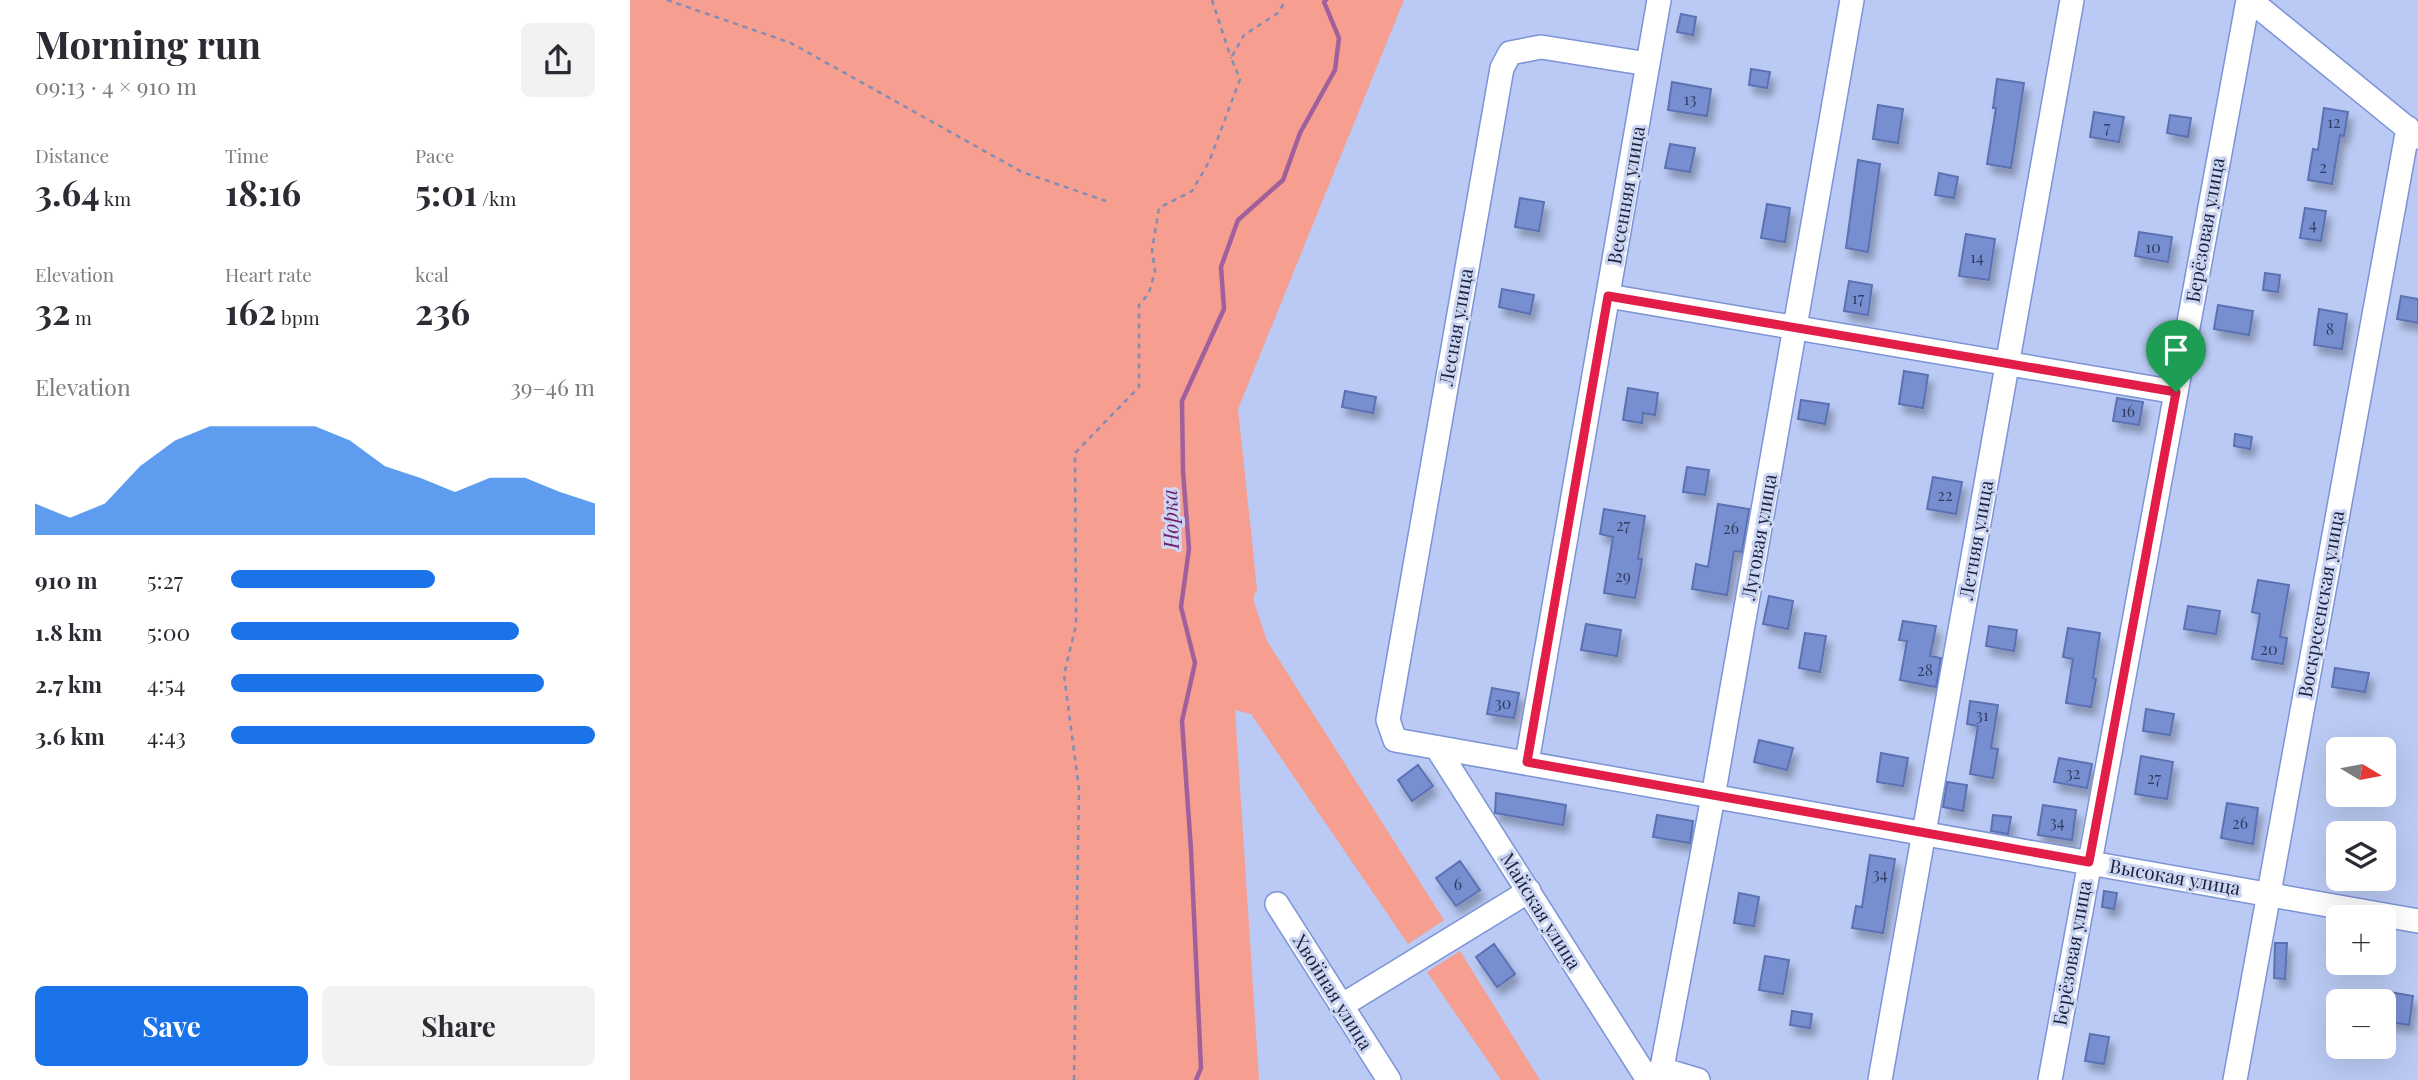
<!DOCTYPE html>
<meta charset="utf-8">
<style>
:root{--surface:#fff;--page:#f2f2f3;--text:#2b2b33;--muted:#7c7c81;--accent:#1a73e8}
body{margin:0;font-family:"Playfair Display",serif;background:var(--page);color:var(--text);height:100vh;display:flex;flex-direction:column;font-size:26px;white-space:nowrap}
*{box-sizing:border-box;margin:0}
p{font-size:23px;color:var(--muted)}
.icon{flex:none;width:38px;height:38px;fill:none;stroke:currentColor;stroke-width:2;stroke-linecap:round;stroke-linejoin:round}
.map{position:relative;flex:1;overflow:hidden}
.side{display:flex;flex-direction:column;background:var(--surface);width:630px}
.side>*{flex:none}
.needle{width:46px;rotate:100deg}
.fabs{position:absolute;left:1696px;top:737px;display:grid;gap:14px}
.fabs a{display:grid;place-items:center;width:70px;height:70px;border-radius:10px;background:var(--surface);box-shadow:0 7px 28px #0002;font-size:35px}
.pin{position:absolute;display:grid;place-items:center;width:60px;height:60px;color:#fff;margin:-72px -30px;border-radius:50% 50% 50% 0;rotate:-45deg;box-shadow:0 0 7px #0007}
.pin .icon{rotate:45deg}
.round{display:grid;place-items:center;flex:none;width:74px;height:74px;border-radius:10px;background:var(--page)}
.head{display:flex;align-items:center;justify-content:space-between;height:119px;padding:0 35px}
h1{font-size:38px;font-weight:700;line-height:52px}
.metrics{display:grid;grid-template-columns:repeat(3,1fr);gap:10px;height:119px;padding:7px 35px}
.metrics div{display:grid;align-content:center}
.metrics b{font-size:35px;font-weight:700}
.metrics small{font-size:19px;font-weight:400}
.metrics p{font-size:19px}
.chart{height:196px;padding:14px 35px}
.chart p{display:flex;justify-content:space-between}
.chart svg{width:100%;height:126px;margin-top:7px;fill:var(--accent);opacity:.7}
.button{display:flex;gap:14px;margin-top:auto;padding:14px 35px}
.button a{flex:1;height:80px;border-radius:10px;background:var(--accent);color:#fff;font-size:28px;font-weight:700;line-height:80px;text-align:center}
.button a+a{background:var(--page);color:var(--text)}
ul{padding:0 35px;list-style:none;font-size:23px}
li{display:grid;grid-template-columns:112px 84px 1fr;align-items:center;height:52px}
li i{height:18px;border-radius:9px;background:var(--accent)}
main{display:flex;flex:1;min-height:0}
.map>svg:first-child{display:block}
.green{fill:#f69e90}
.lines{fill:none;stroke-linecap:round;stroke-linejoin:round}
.stream{stroke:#9f609b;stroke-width:4.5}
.building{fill:#778ed1;stroke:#5c71b1;stroke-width:2;filter:url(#shadow)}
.minor-casing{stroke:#7c93d6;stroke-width:26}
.path{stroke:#818eb3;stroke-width:2.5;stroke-dasharray:5 5;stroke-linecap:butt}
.minor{stroke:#fff;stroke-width:23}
.route-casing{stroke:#fff;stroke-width:14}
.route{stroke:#e11d48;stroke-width:9}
.labels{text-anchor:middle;stroke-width:6;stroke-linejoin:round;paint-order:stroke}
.number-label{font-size:16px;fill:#313e62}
.street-label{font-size:19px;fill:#1a233d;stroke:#cdd7f4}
.water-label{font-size:21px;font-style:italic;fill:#6c1f6a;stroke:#cdd7f4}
</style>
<main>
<section class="side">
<div class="head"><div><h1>Morning run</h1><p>09:13 · 4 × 910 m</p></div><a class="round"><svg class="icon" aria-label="share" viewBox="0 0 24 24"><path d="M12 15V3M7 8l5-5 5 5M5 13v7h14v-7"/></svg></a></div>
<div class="metrics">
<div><p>Distance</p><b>3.64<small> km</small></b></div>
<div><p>Time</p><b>18:16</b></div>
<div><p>Pace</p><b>5:01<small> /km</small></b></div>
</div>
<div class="metrics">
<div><p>Elevation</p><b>32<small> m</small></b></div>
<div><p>Heart rate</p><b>162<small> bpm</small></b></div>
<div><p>kcal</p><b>236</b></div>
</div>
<div class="chart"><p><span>Elevation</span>39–46 m</p>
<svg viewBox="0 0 160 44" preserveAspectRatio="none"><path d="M0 44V33L10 38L20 33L30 20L40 11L50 6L60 6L70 6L80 6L90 11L100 20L110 24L120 29L130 24L140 24L150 29L160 33V44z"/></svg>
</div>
<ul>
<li><b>910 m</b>5:27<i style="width:56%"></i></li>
<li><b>1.8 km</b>5:00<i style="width:79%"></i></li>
<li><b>2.7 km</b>4:54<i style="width:86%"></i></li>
<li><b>3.6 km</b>4:43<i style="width:100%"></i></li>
</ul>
<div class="button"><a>Save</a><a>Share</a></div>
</section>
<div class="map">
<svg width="1788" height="1080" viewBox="0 0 1788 1080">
<defs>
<filter id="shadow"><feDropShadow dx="4.5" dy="8" stdDeviation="3.5" flood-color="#0004"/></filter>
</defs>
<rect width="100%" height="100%" fill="#bacaf4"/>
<path class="green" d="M0,0H774L608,409L627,589L623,599L637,641L814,920L778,944L621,714L605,710L629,1080H0Z
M830,951L910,1080H871L797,972Z"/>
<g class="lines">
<path class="stream" d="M566,1080L571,1068L561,850L552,721L565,663L551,607L559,549L553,471L552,401L594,309L591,267L608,220L653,180L670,133L705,70L709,38L694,2L696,0"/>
</g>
<path class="building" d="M1051,14L1066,17L1063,35L1047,32Z
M1121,69L1140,72L1137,88L1119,85Z
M1367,79L1394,83L1381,168L1357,164L1366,108H1363Z
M1042,82L1081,89L1077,116L1038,110Z
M1248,105L1273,109L1268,143L1243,139Z
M1694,108L1718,112L1714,136L1710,135L1702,184L1678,180L1683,149L1688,150Z
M1464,112L1494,117L1489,142L1460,137Z
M1540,115L1561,118L1558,137L1537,133Z
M1040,144L1065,148L1060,172L1035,168Z
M1228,160L1250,164L1238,252L1216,248Z
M1309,173L1328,177L1324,198L1305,195Z
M890,198L914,202L909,231L885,227Z
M1137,204L1160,208L1155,242L1131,238Z
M1675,208L1696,211L1691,241L1670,238Z
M1509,232L1542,237L1538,262L1505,256Z
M1336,234L1365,239L1359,280L1329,276Z
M1635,273L1650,275L1648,292L1633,290Z
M1219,281L1242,285L1238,315L1214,311Z
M872,289L904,295L900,314L869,307Z
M1771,296L1788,299V323L1767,319Z
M1588,305L1623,311L1619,335L1584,329Z
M1689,309L1717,314L1712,349L1684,345Z
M1274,371L1298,375L1293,408L1269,404Z
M998,388L1028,393L1025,415L1013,413L1012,423L993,420Z
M715,391L746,397L743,413L712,407Z
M1487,398L1513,402L1509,425L1483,421Z
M1171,400L1199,404L1195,424L1168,419Z
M1605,434L1622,437L1620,449L1604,446Z
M1057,467L1079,470L1075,495L1053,492Z
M1303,477L1332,482L1326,514L1297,509Z
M1088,504L1119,509L1112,552L1104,551L1097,595L1062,589L1066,564L1078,567Z
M974,509L1015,516L1008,559H1012L1005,598L974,593L983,537L970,534Z
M1628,580L1659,585L1650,637L1657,638L1653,664L1622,659L1630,614L1622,612Z
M1139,596L1163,601L1158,629L1133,624Z
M1558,606L1590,611L1586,634L1554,629Z
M1273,621L1306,626L1300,656L1311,658L1306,687L1270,680L1277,641L1269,640Z
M956,624L991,630L987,656L951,650Z
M1359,626L1387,630L1384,651L1356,646Z
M1438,628L1470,633L1463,678L1466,679L1461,707L1436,703L1443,659L1433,657Z
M1175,633L1196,636L1190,672L1169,668Z
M1705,668L1739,673L1735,692L1702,687Z
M862,688L889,693L884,718L857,714Z
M1340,701L1368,705L1361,748L1368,749L1363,778L1340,774L1348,726L1337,724Z
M1516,709L1544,714L1540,735L1513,731Z
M1129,740L1163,748L1157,770L1124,762Z
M1251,753L1278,758L1273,786L1247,782Z
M1511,756L1543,762L1537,799L1505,794Z
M1429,758L1462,764L1457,788L1424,782Z
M788,765L803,786L782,801L768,780Z
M1317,782L1337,785L1333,811L1313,807Z
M866,793L936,805L933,825L865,813Z
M1597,803L1628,808L1623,844L1591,838Z
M1413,805L1446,810L1442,840L1408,835Z
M1027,815L1063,821L1060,843L1023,837Z
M1363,815L1381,817L1378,834L1361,831Z
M1240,855L1265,859L1253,933L1222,928L1226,906L1232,907Z
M830,861L850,890L826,906L806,878Z
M1474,891L1487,893L1484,909L1472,907Z
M1109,893L1129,897L1124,926L1104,923Z
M1645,943H1657L1655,979L1644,978Z
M864,944L885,974L867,987L846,957Z
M1135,956L1159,960L1153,994L1129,990Z
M1754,991L1783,996L1779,1025L1754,1021Z
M1162,1011L1182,1014L1180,1028L1160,1025Z
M1460,1034L1479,1037L1474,1064L1455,1061Z"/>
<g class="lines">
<defs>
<path id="minor" d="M1620,0L1788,137
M1018,64L911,47L880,53L872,68L758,720L765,740L1788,921
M978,296L1546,392
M807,748L1015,1075
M897,762L1029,0
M647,904L759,1080
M711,1006L899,891
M1031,1073L1083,797L1222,0
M1016,1074L1041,1072L1068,1080
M1250,1080L1442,0
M1420,1080L1618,0
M1605,1080L1778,128"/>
</defs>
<use href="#minor" class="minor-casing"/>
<path class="path" d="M37,0L161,43L392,172L476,201
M582,0L601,58
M444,1080L449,789L434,675L446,625L445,453L509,387V305L519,293L525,271L522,250L529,208L562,191L579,162L610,79L601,58L614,35L648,13L656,0"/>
<use href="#minor" class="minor"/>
</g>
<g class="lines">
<defs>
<path id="route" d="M978,296L1546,392L1459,862L897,762Z"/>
</defs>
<use href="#route" class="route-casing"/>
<use href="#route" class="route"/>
</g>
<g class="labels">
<g class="number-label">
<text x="1060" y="105">13</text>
<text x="1704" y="128">12</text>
<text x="1477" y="133">7</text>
<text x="1693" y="173">2</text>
<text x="1683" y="230">4</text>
<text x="1523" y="253">10</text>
<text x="1347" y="263">14</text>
<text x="1228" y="304">17</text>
<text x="1700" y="335">8</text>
<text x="1498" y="417">16</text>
<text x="1315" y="501">22</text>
<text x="993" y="531">27</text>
<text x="1101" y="534">26</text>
<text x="993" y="582">29</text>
<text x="1639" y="655">20</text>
<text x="1295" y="676">28</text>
<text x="873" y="709">30</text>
<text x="1352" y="721">31</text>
<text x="1443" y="779">32</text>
<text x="1524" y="784">27</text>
<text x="1427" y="828">34</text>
<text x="1610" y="829">26</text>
<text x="1250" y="880">34</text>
<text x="828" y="890">6</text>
</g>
<g class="street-label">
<text transform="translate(996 195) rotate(-80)" y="7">Весенняя улица</text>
<text transform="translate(1575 230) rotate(-80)" y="7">Берёзовая улица</text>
<text transform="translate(826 327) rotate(-80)" y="7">Лесная улица</text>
<text transform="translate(1129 537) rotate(-80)" y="7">Луговая улица</text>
<text transform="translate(1346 540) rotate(-80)" y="7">Летняя улица</text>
<text transform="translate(1691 604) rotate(-80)" y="7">Воскресенская улица</text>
<text transform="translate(1545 877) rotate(10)" y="7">Высокая улица</text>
<text transform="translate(911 911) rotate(58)" y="7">Майская улица</text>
<text transform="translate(1442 953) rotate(-80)" y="7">Берёзовая улица</text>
<text transform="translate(703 992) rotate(58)" y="7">Хвойная улица</text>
</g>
<g class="water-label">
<text transform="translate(541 519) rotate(-92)" y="7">Норка</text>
</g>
</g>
</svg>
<div class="fabs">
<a><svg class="needle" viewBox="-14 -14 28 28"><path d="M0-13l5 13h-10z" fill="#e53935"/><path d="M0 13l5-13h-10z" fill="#7c7c81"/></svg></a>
<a><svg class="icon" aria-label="layers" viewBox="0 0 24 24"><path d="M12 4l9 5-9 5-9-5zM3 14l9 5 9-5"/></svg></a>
<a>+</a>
<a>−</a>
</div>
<div class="pin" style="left:1546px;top:392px;background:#1e9e55"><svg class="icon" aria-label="arrive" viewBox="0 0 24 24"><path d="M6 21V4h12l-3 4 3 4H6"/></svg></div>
</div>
</main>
